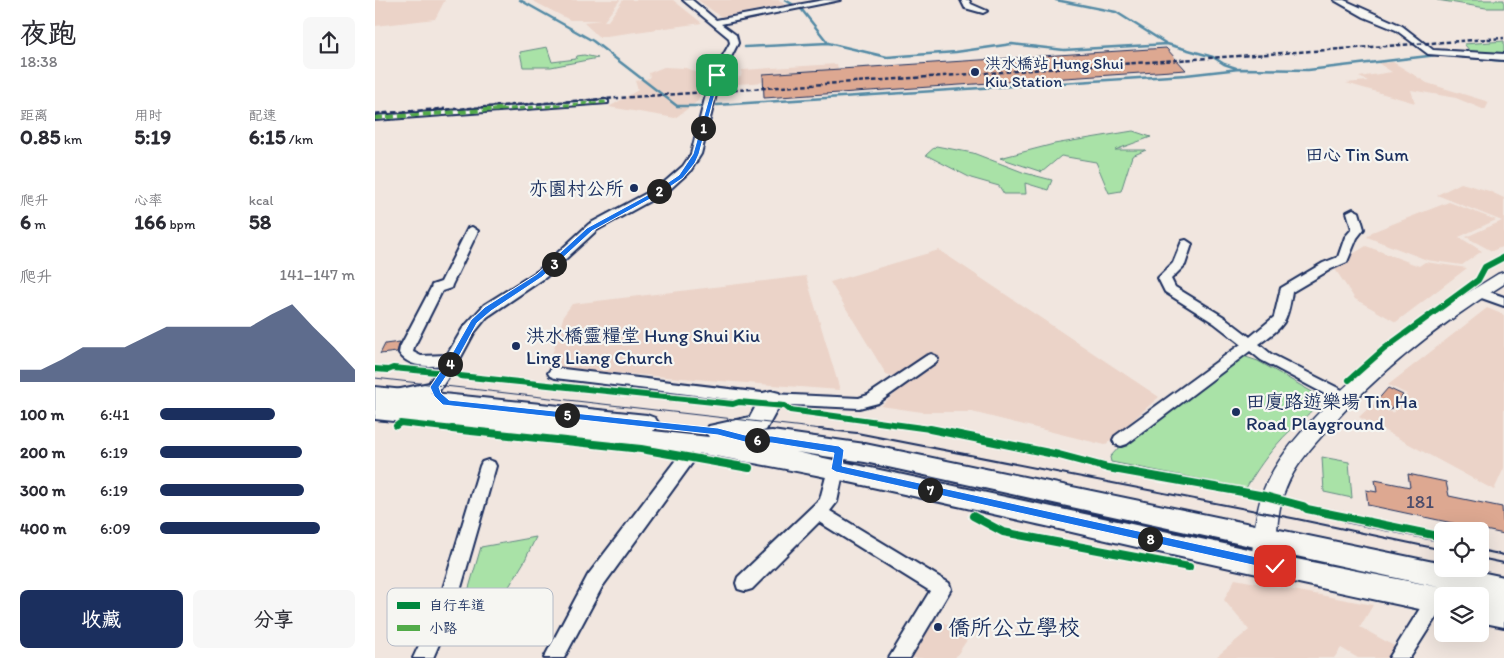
<!DOCTYPE html>
<html lang="zh">
<meta charset="utf-8">
<style>
:root{--surface:#fff;--page:#f7f7f7;--text:#2b2b33;--muted:#7c7c81;--accent:#1b2f5e}
body{margin:0;font-family:Itim,"LXGW WenKai TC",sans-serif;background:var(--page);color:var(--text);height:100vh;display:flex;flex-direction:column;font-size:19px;white-space:nowrap}
*{box-sizing:border-box;margin:0}
p{font-size:16px;color:var(--muted)}
.icon{flex:none;width:28px;height:28px;fill:none;stroke:currentColor;stroke-width:2;stroke-linecap:round;stroke-linejoin:round}
.map{position:relative;flex:1;overflow:hidden}
.sheet{display:flex;flex-direction:column;background:var(--surface);width:375px}
.sheet>*{flex:none}
.controls{position:absolute;left:1059px;top:522px;display:grid;gap:10px}
.controls a{display:grid;place-items:center;width:55px;height:55px;border-radius:8px;background:var(--surface);box-shadow:0 5px 20px #0002;font-size:25px}
.pin{position:absolute;display:grid;place-items:center;width:42px;height:42px;color:#fff;margin:-21px;border-radius:10px;box-shadow:0 2px 8px #0006}
.km{position:absolute;width:25px;height:25px;margin:-12px;border-radius:50%;background:#222;color:#fff;font-size:14px;line-height:25px;text-align:center}
.round{display:grid;place-items:center;flex:none;width:52px;height:52px;border-radius:8px;background:var(--page)}
.overview{display:flex;align-items:center;justify-content:space-between;height:85px;padding:0 20px}
h1{font-size:28px;font-weight:700;line-height:38px}
.stats{display:grid;grid-template-columns:repeat(3,1fr);gap:8px;height:85px;padding:5px 20px}
.stats div{display:grid;align-content:center}
.stats b{font-size:21px;font-weight:700}
.stats small{font-size:14px;font-weight:400}
.stats p{font-size:14px}
.chart{height:140px;padding:10px 20px}
.chart p{display:flex;justify-content:space-between}
.chart svg{width:100%;height:90px;margin-top:5px;fill:var(--accent);opacity:.7}
.cta{display:flex;gap:10px;margin-top:auto;padding:10px 20px}
.cta a{flex:1;height:58px;border-radius:8px;background:var(--accent);color:#fff;font-size:20px;font-weight:700;line-height:58px;text-align:center}
.cta a+a{background:var(--page);color:var(--text)}
ul{padding:0 20px;list-style:none;font-size:16px}
li{display:grid;grid-template-columns:80px 60px 1fr;align-items:center;height:38px}
li i{height:12px;border-radius:6px;background:var(--accent)}
main{display:flex;flex:1;min-height:0}
.map>svg:first-child{display:block}
.built{fill:#ebd3c8}
.green{fill:#a9e2a7;stroke:#628882}
.lines{fill:none;stroke-linecap:round;stroke-linejoin:round}
.stream{stroke:#538aa5;stroke-width:2.5}
.building{fill:#dda891;stroke:#1b2f5e}
.pedestrian-casing{stroke:#1b2f5e;stroke-width:4}
.minor-casing{stroke:#1b2f5e;stroke-width:4}
.tertiary-casing{stroke:#1b2f5e;stroke-width:3}
.primary-casing{stroke:#1b2f5e;stroke-width:4}
.pedestrian{fill:#f6f6f2;fill-rule:evenodd}
.minor{fill:#f6f6f2;fill-rule:evenodd}
.tertiary{fill:#f6f6f2;fill-rule:evenodd}
.primary{fill:#f6f6f2;fill-rule:evenodd}
.tram-far1{stroke:#1b2f5e;stroke-width:1}
.tram{stroke:#1b2f5e;stroke-width:2}
.rail-far1{stroke:#1b2f5e;stroke-width:2.5;stroke-dasharray:4.5 2.5;stroke-linecap:butt}
.rail{stroke:#1b2f5e;stroke-width:3;stroke-dasharray:5.5 3;stroke-linecap:butt}
.quiet-far1{stroke:#52ab49;stroke-width:3;stroke-dasharray:6 3;stroke-linecap:butt}
.quiet{stroke:#52ab49;stroke-width:4;stroke-dasharray:8 4;stroke-linecap:butt}
.cycleway-far1-casing{stroke:#f6f6f2;stroke-width:9}
.cycleway-casing{stroke:#f6f6f2;stroke-width:11}
.cycleway-far1{stroke:#00873e;stroke-width:6}
.cycleway{stroke:#00873e;stroke-width:8}
.route{fill:#1a73e8;stroke:#fff}
.poi-dot{fill:#1b2f5e;stroke:#f6f6f2;stroke-width:2}
.labels{text-anchor:middle;stroke-width:4.5;stroke-linejoin:round;paint-order:stroke}
.far-poi-label{font-size:16px;fill:#1b2f5e;stroke:#f6f6f2;text-anchor:start}
.far-quarter-label{font-size:18px;fill:#1b2f5e;stroke:#f6f6f2}
.poi-label{font-size:19px;fill:#1b2f5e;stroke:#f6f6f2;text-anchor:start}
.near-number-label{font-size:19px;fill:#4c4d6b}
.near-poi-label{font-size:22px;fill:#1b2f5e;stroke:#f6f6f2;text-anchor:start}
.key{fill:#f6f6f2;stroke:#b4bac6;stroke-width:1}
.key-label{font-size:14px;fill:#1b2f5e}
</style>
<main>
<section class="sheet">
<div class="overview"><div><h1>夜跑</h1><p>18:38</p></div><a class="round"><svg class="icon" aria-label="share" viewBox="0 0 24 24"><path d="M12 15V3M7 8l5-5 5 5M5 13v7h14v-7"/></svg></a></div>
<div class="stats">
<div><p>距离</p><b>0.85<small> km</small></b></div>
<div><p>用时</p><b>5:19</b></div>
<div><p>配速</p><b>6:15<small> /km</small></b></div>
</div>
<div class="stats">
<div><p>爬升</p><b>6<small> m</small></b></div>
<div><p>心率</p><b>166<small> bpm</small></b></div>
<div><p>kcal</p><b>58</b></div>
</div>
<div class="chart"><p><span>爬升</span>141–147 m</p>
<svg viewBox="0 0 160 44" preserveAspectRatio="none"><path d="M0 44V38L10 38L20 33L30 27L40 27L50 27L60 22L70 17L80 17L90 17L100 17L110 17L120 11L130 6L140 17L150 27L160 38V44z"/></svg>
</div>
<ul>
<li><b>100 m</b>6:41<i style="width:59%"></i></li>
<li><b>200 m</b>6:19<i style="width:73%"></i></li>
<li><b>300 m</b>6:19<i style="width:74%"></i></li>
<li><b>400 m</b>6:09<i style="width:82%"></i></li>
</ul>
<div class="cta"><a>收藏</a><a>分享</a></div>
</section>
<div class="map">
<svg width="1129" height="658" viewBox="0 0 1129 658">
<rect width="100%" height="100%" fill="#f1e6df"/>
<filter id="ink" filterUnits="userSpaceOnUse"><feTurbulence type="fractalNoise" baseFrequency=".02" numOctaves="2"/><feDisplacementMap in="SourceGraphic" scale="10" xChannelSelector="R" yChannelSelector="G"/><feConvolveMatrix kernelMatrix="1 2 1 2 8 2 1 2 1" color-interpolation-filters="sRGB"/></filter>
<g filter="url(#ink)">
<path class="built" d="M0,0H70L60,19L0,26Z
M156,0H245L229,21H233L248,0H298L327,23L224,37L208,22L226,20H195Z
M323,0H404L410,5L346,17Z
M1018,62L1052,83L1114,102L1110,110L1081,98L1036,90L1040,103L971,83L993,81L984,77L1017,72L1003,63Z
M462,64L465,77L349,85L350,80L366,77L367,70Z
M289,67L311,68L323,73L320,79L325,80L324,85L327,87L323,101L300,118L234,107L263,90L260,81L275,78L274,73Z
M1086,183L1114,191L1129,198V246L1117,251L1091,237L1127,221L1062,195Z
M1074,202L1121,220L1084,237L1107,251L1087,265L1052,260L992,237L997,232Z
M991,246L1044,266L1050,262L1092,268L1021,322L980,299L958,266Z
M564,250L784,397L730,445L597,412H547L506,406L534,381L511,374L455,282Z
M431,276L465,390L173,368L189,315L197,304Z
M1112,308L1129,315V468L1119,490L984,417L998,404L1018,413L1032,394L1013,385Z
M860,579L998,605L985,627L1021,647L1014,658H983L966,648L959,658H840L874,630L849,600Z
M557,616L594,637L580,658H527Z"/>
<path class="green" d="M1062,0H1129V8H1111Z
M1129,41V55L1096,52L1089,44Z
M172,47L177,62L201,59L202,56L209,55L223,58L176,67H148L145,52Z
M758,131L776,137L740,150H771L757,156L746,191L734,193L721,162L686,156L667,172L625,158L679,144Z
M561,146L598,153L650,173L677,180L673,190L650,183L651,194H629L624,186L596,178L551,155Z
M865,355L883,361L946,397C942,410 916,428 906,440C892,455 882,470 871,488L736,462L735,457L747,444Z
M947,457L974,462L977,498L949,492Z
M161,537L149,562L116,616L84,622L106,547Z"/>
<g class="lines">
<path class="stream" d="M145,0L218,41L302,106H326
M410,0L419,5
M681,0L741,12L792,44L838,57L849,64L861,68
M422,7L427,10L453,43
M370,47L453,43L512,57L581,52L637,44L689,50L792,44
M342,105L811,75L864,69L933,70L1062,55L1129,61"/>
</g>
<path class="building" d="M791,48L811,70L389,98L388,74Z
M25,342L22,352L5,354L10,344Z
M1013,388L1028,395L1015,410L1000,403Z
M1033,474L1071,482L1074,496L1127,507L1129,534L993,505L991,490L1002,492L1000,480L1035,487Z"/>
<g class="lines">
<defs>
<path id="pedestrian" d="M231,100L233,101V103L0,120V116Z"/>
<path id="minor" d="M308,0H317L341,20L449,0H465L346,24L361,35L363,43L345,79L326,154L316,170L293,191L222,230L171,277L112,317L99,333L85,359L64,391L26,399L21,398L19,394L21,390L54,383L67,365C51,367 33,367 24,353L25,347L56,288L57,285L66,282L93,228L97,227L103,231L77,285L76,288L67,291L39,347L38,352L46,356L72,355L88,328L109,305L163,271L214,224L285,186L308,166L316,154L335,79L355,43L354,38Z
M586,0H594L596,4L612,11L608,13L590,8Z
M959,0H969L1027,26L1058,50L1129,54V60L1053,54L1021,30L989,17Z
M978,209L984,212L989,229L982,238L972,262L956,269L917,292C912,324 910,325 884,344L896,354L973,393L976,397L973,401L968,402L963,401L886,360L875,351L752,444L746,446L740,444L738,440L740,436L866,344L839,323L790,292L783,278L798,263L807,241L811,240L817,244L810,265L796,279L800,287L849,317L875,337L899,317L906,288L948,263L963,257L970,237L977,229L972,212Z
M1103,288L1129,297V306L1098,295L1096,292Z
M556,354L561,356L563,359L561,362L503,403L484,408L396,404L180,378L175,376L173,373L175,370L180,368L396,394L484,398L493,395L551,356Z
M322,438L328,440L330,444L328,448L227,587L189,658H169L213,575L316,440Z
M113,460L119,462L121,466L81,605L58,658H38L63,605L105,466L107,462Z
M461,463L467,465L469,469L462,502L455,511L574,583L576,589L535,658H514L555,591L444,522L377,589L370,591L363,589L361,583L363,577L445,499L453,469L455,465Z
M1061,592L1069,596L1068,606L1035,658H1014L1054,594Z"/>
<path id="tertiary" d="M1129,272V284C1064,325 1004,371 953,429C937,447 920,465 911,488C901,511 902,538 900,563L896,570L888,573L880,570L876,563C879,538 880,512 889,489C900,462 920,439 939,418C993,360 1056,315 1123,274Z"/>
<path id="primary" d="M0,387L272,415L280,418L284,424L278,431L334,437L331,432L334,426L375,417L388,393L396,391L404,393L408,399L391,430L385,432L397,431L490,444L1068,564V569H1091L1129,577V627L1105,622V596L1109,597L490,462L421,452L891,553L1068,588L1078,592L1080,596H1068V614C935,586 803,557 671,526C555,500 439,472 322,453L0,419Z"/>
</defs>
<use href="#pedestrian" class="pedestrian-casing"/>
<use href="#minor" class="minor-casing"/>
<use href="#tertiary" class="tertiary-casing"/>
<use href="#primary" class="primary-casing"/>
<use href="#pedestrian" class="pedestrian"/>
<use href="#minor" class="minor"/>
<use href="#tertiary" class="tertiary"/>
<use href="#primary" class="primary"/>
<path class="tram-far1" d="M0,378L455,430"/>
<path class="tram" d="M444,429L482,433L922,519L1068,550
M970,522L1068,542
M1105,550L1129,555
M1105,558L1129,563"/>
<path class="rail-far1" d="M51,111L1129,38"/>
<path class="rail" d="M0,114L70,109"/>
<path class="quiet-far1" d="M108,111L231,102"/>
<path class="quiet" d="M0,118L126,109"/>
<defs>
<path id="cycleway-far1" d="M0,369L13,370L18,368L83,374L85,376L358,404L364,402L410,406L415,410L562,430
M974,380L1009,349L1103,280L1110,267L1129,257
M21,426L25,423L88,430"/>
<path id="cycleway" d="M77,429L266,449L374,468
M555,429L684,455L733,468L890,496L928,506L932,509L1068,537
M598,516L628,532L814,567"/>
</defs>
<use href="#cycleway-far1" class="cycleway-far1-casing"/>
<use href="#cycleway" class="cycleway-casing"/>
<use href="#cycleway-far1" class="cycleway-far1"/>
<use href="#cycleway" class="cycleway"/>
</g>
</g>
<path class="route" d="M341,74L345,75L324,154L320,163L308,178L286,193L217,231L167,277L116,311L102,323L82,360L64,387L66,393L74,400L343,428L370,435L397,436L464,446L469,450L467,466L900,561L904,563L906,566L904,569L900,570L461,472L456,469L459,453L397,443L370,442L343,435L68,405L59,396L55,387L74,359L96,320L110,307L162,274L212,228L282,190L304,175L318,154Z"/>
<g class="poi-dot">
<circle cx="600" cy="72" r="5"/>
<circle cx="259" cy="188" r="5"/>
<circle cx="141" cy="346" r="5"/>
<circle cx="861" cy="412" r="5"/>
<circle cx="563" cy="627" r="5"/>
</g>
<g class="labels">
<g class="far-poi-label">
<text x="610" y="69">洪水橋站 Hung Shui<tspan x="610" dy="18">Kiu Station</tspan></text>
</g>
<g class="far-quarter-label">
<text x="982" y="161">田心 Tin Sum</text>
</g>
<g class="poi-label">
<text x="249" y="195" text-anchor="end">亦園村公所</text>
<text x="151" y="342">洪水橋靈糧堂 Hung Shui Kiu<tspan x="151" dy="22">Ling Liang Church</tspan></text>
<text x="871" y="408">田廈路遊樂場 Tin Ha<tspan x="871" dy="22">Road Playground</tspan></text>
</g>
<g class="near-number-label">
<text x="1045" y="508">181</text>
</g>
<g class="near-poi-label">
<text x="573" y="635">僑所公立學校</text>
</g>
</g>
<rect x="12" y="588" width="166" height="58" rx="8" class="key"/>
<rect x="22" y="602" width="23" height="7" fill="#00873e"/>
<rect x="22" y="625" width="23" height="6" fill="#52ab49"/>
<g class="key-label">
<text x="54" y="610">自行车道</text>
<text x="54" y="633">小路</text>
</g>
</svg>
<div class="controls">
<a><svg class="icon" aria-label="locate" viewBox="0 0 24 24"><circle cx="12" cy="12" r="6"/><path d="M12 2v4M12 18v4M2 12h4M18 12h4"/></svg></a>
<a><svg class="icon" aria-label="layers" viewBox="0 0 24 24"><path d="M12 4l9 5-9 5-9-5zM3 14l9 5 9-5"/></svg></a>
</div>
<div class="pin" style="left:342px;top:75px;background:#1e9e55"><svg class="icon" aria-label="arrive" viewBox="0 0 24 24"><path d="M6 21V4h12l-3 4 3 4H6"/></svg></div>
<div class="pin" style="left:900px;top:566px;background:#d93025"><svg class="icon" aria-label="check" viewBox="0 0 24 24"><path d="M5 12l5 5 9-10"/></svg></div>
<b class="km" style="left:328px;top:128px">1</b>
<b class="km" style="left:284px;top:191px">2</b>
<b class="km" style="left:179px;top:264px">3</b>
<b class="km" style="left:75px;top:364px">4</b>
<b class="km" style="left:192px;top:415px">5</b>
<b class="km" style="left:382px;top:440px">6</b>
<b class="km" style="left:555px;top:490px">7</b>
<b class="km" style="left:775px;top:539px">8</b>
</div>
</main>
